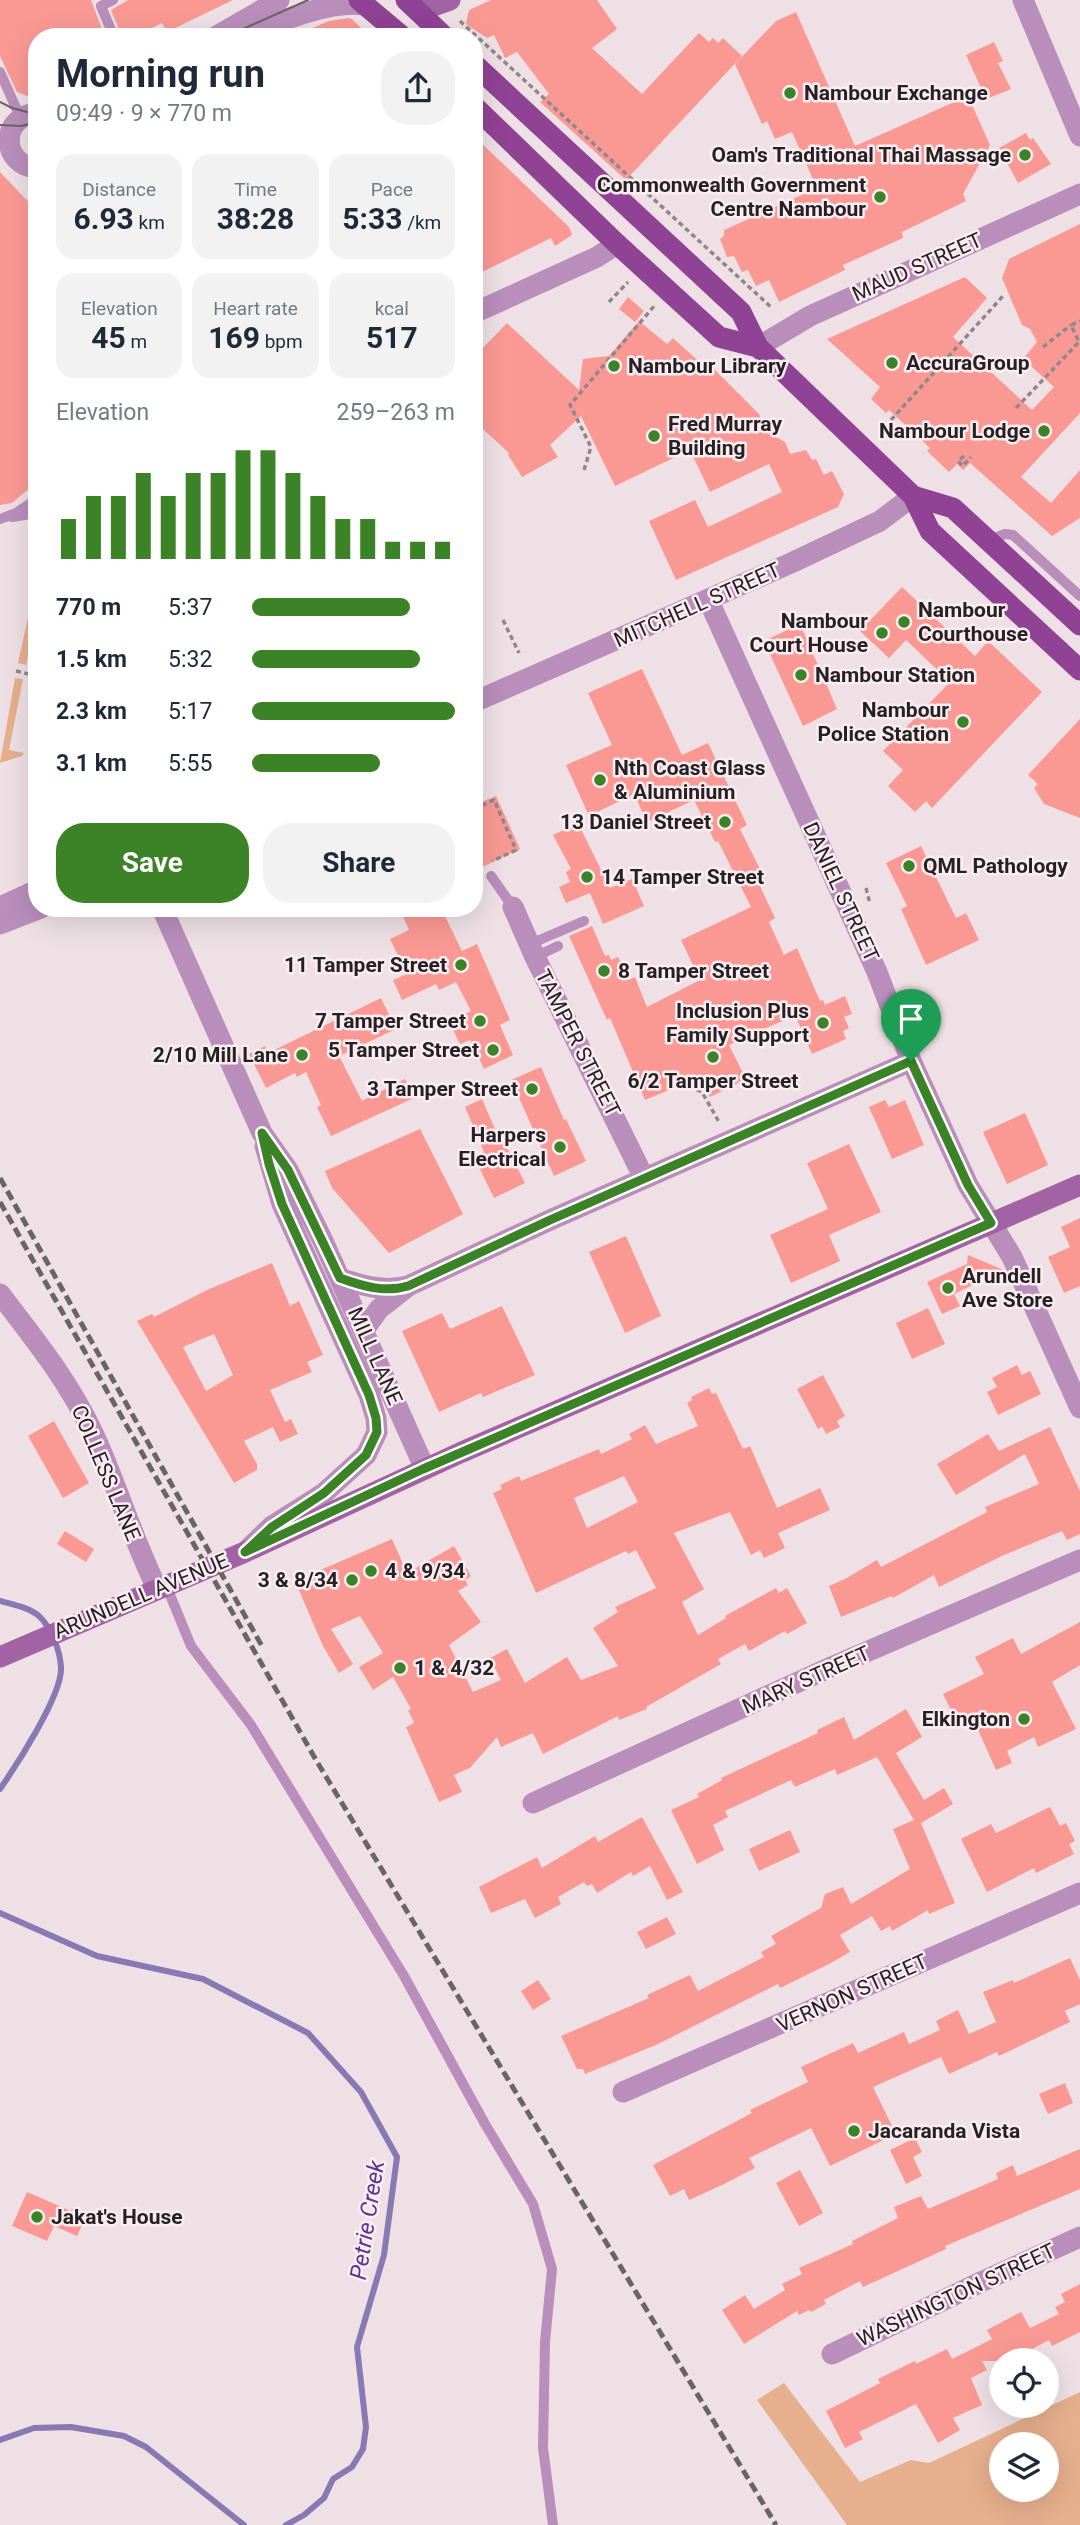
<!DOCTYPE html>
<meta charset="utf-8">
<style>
:root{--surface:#fff;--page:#f2f2f3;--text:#1f2937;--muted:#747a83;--accent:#3c8226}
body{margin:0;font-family:Roboto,sans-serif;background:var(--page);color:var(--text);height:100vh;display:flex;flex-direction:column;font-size:26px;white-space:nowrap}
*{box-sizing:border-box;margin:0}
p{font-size:23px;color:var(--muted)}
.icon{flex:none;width:38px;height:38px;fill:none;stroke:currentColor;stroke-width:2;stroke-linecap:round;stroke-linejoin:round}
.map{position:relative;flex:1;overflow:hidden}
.sheet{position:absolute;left:28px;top:28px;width:455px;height:889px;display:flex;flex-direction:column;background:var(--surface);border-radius:28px;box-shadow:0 7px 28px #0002}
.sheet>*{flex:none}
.controls{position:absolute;left:989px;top:2348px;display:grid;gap:14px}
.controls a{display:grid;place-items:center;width:70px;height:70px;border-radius:50%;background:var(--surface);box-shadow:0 7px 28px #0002;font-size:35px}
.pin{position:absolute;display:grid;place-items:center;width:60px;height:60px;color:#fff;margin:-72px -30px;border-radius:50% 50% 50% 0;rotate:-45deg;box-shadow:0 0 7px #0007}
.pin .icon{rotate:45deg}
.round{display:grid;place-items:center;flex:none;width:74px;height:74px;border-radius:28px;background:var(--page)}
.overview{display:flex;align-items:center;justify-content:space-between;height:119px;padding:0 28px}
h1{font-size:38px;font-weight:700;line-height:52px}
.stats{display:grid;grid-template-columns:repeat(3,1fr);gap:10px;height:119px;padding:7px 28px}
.stats div{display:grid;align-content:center;border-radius:18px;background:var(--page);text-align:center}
.stats b{font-size:30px;font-weight:700}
.stats small{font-size:19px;font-weight:400}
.stats p{font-size:19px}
.chart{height:196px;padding:14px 28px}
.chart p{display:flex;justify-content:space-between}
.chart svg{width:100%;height:126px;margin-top:7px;stroke:var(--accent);stroke-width:6}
.primary-button{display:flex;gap:14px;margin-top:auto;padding:14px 28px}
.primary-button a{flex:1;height:80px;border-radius:28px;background:var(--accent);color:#fff;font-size:28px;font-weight:700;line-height:80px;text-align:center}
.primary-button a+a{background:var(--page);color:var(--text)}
ul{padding:0 28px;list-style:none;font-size:23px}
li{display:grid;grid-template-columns:112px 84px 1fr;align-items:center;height:52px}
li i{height:18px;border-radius:9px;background:var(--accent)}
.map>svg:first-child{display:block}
.green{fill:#e6af8d;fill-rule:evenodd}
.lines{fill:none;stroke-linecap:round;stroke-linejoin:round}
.stream{stroke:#8a78b2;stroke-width:6}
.building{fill:#fa9994;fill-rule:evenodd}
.path{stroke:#91878b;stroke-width:3.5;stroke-dasharray:5 3.5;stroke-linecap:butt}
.lane{stroke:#b98ebb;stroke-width:10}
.street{stroke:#b98ebb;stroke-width:21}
.secondary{stroke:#a263a5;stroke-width:21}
.primary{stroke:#904294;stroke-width:21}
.tram{stroke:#6b6366;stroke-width:2}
.rail{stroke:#6b6366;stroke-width:5;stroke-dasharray:10 5;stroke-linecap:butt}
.route-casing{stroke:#fff;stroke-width:14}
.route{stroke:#3c8226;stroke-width:9}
.poi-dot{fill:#3c8226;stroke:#fbedf2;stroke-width:2.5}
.labels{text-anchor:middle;stroke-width:5;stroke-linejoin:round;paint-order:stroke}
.poi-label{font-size:21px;font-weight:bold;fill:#262123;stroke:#fbedf2;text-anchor:start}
.street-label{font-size:21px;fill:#262123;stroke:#fbedf2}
.water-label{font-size:23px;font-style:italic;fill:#583693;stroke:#fbedf2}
</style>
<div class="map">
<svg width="1080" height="2525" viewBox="0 0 1080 2525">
<rect width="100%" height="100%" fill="#eee0e5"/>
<path class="green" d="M37,576V612L26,665L18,663Z
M15,678L23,679L9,750L24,753L22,756L0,763Z
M784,2383L860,2482L911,2460L929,2463L1080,2392V2525H847L757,2400ZM1001,2445H1046V2490H1001Z"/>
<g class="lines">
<path class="stream" d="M0,1601C12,1604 31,1608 40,1617C52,1629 60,1651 61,1667C63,1694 16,1766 0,1789
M0,1913L97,1956L203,1979L308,2033L361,2092L397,2157L384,2255L357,2347L366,2427L363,2449L352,2467L333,2479L324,2498L304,2515L286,2525
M0,2440L34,2428L71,2427L124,2436L146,2447L244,2525"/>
</g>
<path class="building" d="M0,0H91L105,37H37V100L17,92L0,56Z
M128,0H233L167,32L162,23L133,37H122L111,10Z
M491,0H597L617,29L592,48L642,94L699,33L709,42L713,38L718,43L723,38L742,56L626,180L540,102L549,94L517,52L505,58L494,35L487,38L466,24L469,10Z
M796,12L855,146L968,96L990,145L963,194L966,201L902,232L903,238L843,265L845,270L779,302L769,280L756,286L748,270L742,272L734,256L727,257L720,239L724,236V230L817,188L792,132L775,139L767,121L762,124L735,64L776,21Z
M348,18L352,19L370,37H291L329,21Z
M994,42L1003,61L998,63L1011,89L986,99L966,55Z
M1026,133L1030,140L1033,138L1051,164L1018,183L999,148Z
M474,136L569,227L572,235L555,246L551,238L474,276Z
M0,172L37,211V482L12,503L0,505Z
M1080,224V413L1021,477L1051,503L1080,470V518L1052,536L970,463L963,470L957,464L949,472L927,451L930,448L889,410L886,413L871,399L880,387L827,339L965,277L987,298L953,337L1032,410L1054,387L1023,359L1037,342L1030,329L1022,325L1002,278L1009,259Z
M628,297L644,311L635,322L619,309Z
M639,321L667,344L673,338L705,367L710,365L759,414L768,433L785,442L790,454L806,450L812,460L816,459L824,475L832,471L844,494L838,507L676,580L649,521L695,500L708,527L782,492L769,464L710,492L690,450L615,486L581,416L550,445L558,457L522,477L508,455L509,453L474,421V357L507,323L579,390L583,359L609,356Z
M902,587L975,656L988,641L1042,692L932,808L926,801L915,812L888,786L903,770L883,751L950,682L906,640L889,658L860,631Z
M800,624L837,709L803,726L764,641Z
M642,669L682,755L708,743L747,825L740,829L766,881L759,884L775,918L769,922L784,955L797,948L820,1001L823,1000L825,1005L845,996L852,1014L844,1017L849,1028L843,1031L846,1039L812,1054L795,1015L729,1045L746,1079L710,1097L700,1077L645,1100L610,1018L607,1020L569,936L592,926L605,956L609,955L611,960L618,957L629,980L635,977L647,1007L700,980L681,940L751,907L718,841L715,842L694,800L647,822L634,794L589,816L566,765L612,745L588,693Z
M1080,719V818L1044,804L1034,788L1038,784L1028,775Z
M496,796L520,849L474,871V805Z
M578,823L610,888L632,879L644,906L603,924L590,893L566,903L559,887L570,882L566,872L571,869L553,835Z
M921,846L956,918L966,913L979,940L926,965L901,909L907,906L886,863Z
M399,908H441L462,951L477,944L510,1020L500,1025L513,1055L484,1069L470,1040L460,1044L449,1022L471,1011L456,982L439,990L436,984L402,1000L393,980L407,974L390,939L409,930Z
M381,998L396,1029L339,1056L362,1101L405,1079L414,1098L331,1136L317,1107L321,1105L306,1072L297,1077L295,1073L266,1088L249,1054L265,1046L268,1053Z
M541,1067L564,1120L566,1119L586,1161L554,1176L511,1080Z
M482,1099L501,1143L504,1142L525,1183L494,1198L474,1157L484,1152L465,1107Z
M885,1100L889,1107L905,1100L924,1145L892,1159L869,1107Z
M1025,1113L1048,1165L1007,1184L983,1132Z
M420,1129L463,1214L389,1253L332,1188L325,1171Z
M849,1144L881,1212L829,1235L840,1261L791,1283L770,1235L828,1209L807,1163Z
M1080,1218V1286L1064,1293L1048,1257L1070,1247L1061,1227Z
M626,1236L661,1316L625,1333L589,1252Z
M968,1255L1004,1270L954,1294L960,1306L942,1314L927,1282L967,1264Z
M272,1263L290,1306L299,1301L323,1355L307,1362L312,1372L270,1390L285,1422L291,1419L298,1434L280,1442L273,1427L244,1441L257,1464V1470L234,1483L137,1321L152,1314L154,1317L207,1290ZM214,1334L233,1375L206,1391L183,1347Z
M502,1306L535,1375L483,1397L481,1393L439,1412L402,1331L442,1313L450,1329Z
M928,1308L945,1344L912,1359L896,1323Z
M1017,1365L1022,1375L1030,1371L1041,1394L998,1415L987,1392L997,1387L992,1378Z
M823,1375L845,1416L837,1421L840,1427L826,1434L822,1426L818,1429L797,1389Z
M709,1388L712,1394L716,1393L743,1449L750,1446L777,1508L820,1488L830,1510L778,1533L785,1548L764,1558L760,1550L751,1555L730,1512L674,1533L704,1589L682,1602L698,1635L726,1618L725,1616L776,1588L779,1593L787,1588L807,1623L787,1634L785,1631L749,1651L745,1644L718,1659L721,1664L646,1707L647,1709L619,1720L618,1716L543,1754L533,1733L501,1747L497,1737L470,1768L454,1775L462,1792L439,1802L406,1727L414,1723L408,1710L411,1709L393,1677L373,1690L359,1667L383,1653L360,1616L331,1629L353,1664L339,1673L323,1646L295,1581L392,1539L407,1573L454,1546L471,1576L465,1580L468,1585L458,1591L481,1622L449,1645L473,1692L501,1680L490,1658L507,1649L525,1683L567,1657L581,1680L618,1666L593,1628L618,1612L615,1607L656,1588L636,1550L628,1554L626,1551L536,1593L493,1493L502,1489L500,1485L519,1476L521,1481L599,1449L601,1454L632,1439L629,1434L645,1425L656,1444L698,1426L687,1403L692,1400L691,1397ZM624,1476L638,1502L587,1528L574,1498Z
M54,1421L89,1483L63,1498L28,1436Z
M1050,1427L1080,1491V1534L1067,1540L1062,1531L1004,1555L939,1587L934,1575L893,1598L892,1596L841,1617L829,1586L845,1579L877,1560L881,1567L987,1512L985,1507L1039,1484L1025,1454L956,1495L937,1464L988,1434L999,1451Z
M65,1531L94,1549L86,1562L57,1544Z
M1080,1622V1665L1052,1682L1076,1729L1038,1747L1034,1737L1007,1751L1012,1763L996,1770L975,1723L969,1726L967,1721L959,1726L943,1694L984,1674L975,1657L1013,1638L1021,1654Z
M906,1709L922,1737L896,1753L924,1800L944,1788L953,1804L921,1823L955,1903L929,1914L928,1910L892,1931L890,1926L881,1931L872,1916L840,1935L850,1952L829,1964L780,1988L778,1984L656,2045L585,2074L583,2069H577L561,2036L649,1998L647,1995L690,1975L698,1991L764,1957L761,1952L776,1944L771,1936L821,1908L825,1894L843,1887L851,1904L910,1869L893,1829L914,1820L877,1757L837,1775L835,1769L795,1787L791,1780L725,1811L728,1817L713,1825L724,1850L697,1864L671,1810L699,1797L697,1794L722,1780L721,1778L818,1733L817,1730L844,1717L854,1740Z
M1050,1807L1060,1826L1066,1823L1075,1841L1069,1844L1074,1854L1036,1873L1034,1868L987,1892L961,1839L991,1824L996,1833Z
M642,1817L683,1892L667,1900L650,1866L633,1876L631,1872L597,1893L592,1884L587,1886L584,1882L558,1897L561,1904L535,1918L525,1899L491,1913L479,1887L537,1857L542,1868L595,1836L598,1842Z
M790,1830L800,1852L759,1871L749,1849Z
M667,1917L676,1934L646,1949L637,1932Z
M1070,1958L1080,1980V2004L1065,2011L1070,2022L999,2056L997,2052L949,2074L941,2057L873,2087L896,2134L830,2166L811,2128L749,2158L755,2168L724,2184L689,2200L684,2189L670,2196L653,2165L752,2113L750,2110L808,2082L801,2067L853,2043L858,2053L904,2032L909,2044L940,2030L936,2021L958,2010L969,2034L996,2022L983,1992L1013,1980L1014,1983Z
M538,1980L551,1999L533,2010L521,1991Z
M1065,2083L1073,2103L1048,2114L1039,2094Z
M915,2138L922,2152L913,2157L922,2176L906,2184L890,2150Z
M1080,2149V2189L945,2246L946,2249L863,2287L860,2281L824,2300L826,2304L811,2312L809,2310L799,2315L797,2311L744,2344L722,2310L745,2295L754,2309L785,2290L782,2284L802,2274L799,2268L853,2244L852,2241L898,2218L894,2207L921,2196L928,2209L998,2179L996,2173L1013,2165L1017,2176Z
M800,2170L823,2213L799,2226L776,2183Z
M27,2192L71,2211L72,2208L87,2214L77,2236L54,2226L47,2241L12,2226Z
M1080,2284V2332L1052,2346L1049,2340L1010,2361H982L987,2370L971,2378L982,2405L953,2418L960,2430L938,2443L916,2404L859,2432L863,2439L845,2448L826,2411L880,2383L878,2379L915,2361L916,2364L947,2349L952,2359L992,2339L987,2330L1021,2312L1030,2328L1059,2314L1055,2307L1065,2302L1061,2294Z"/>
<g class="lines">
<path class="path" d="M460,21L772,308
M609,302L628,282
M1043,347L1071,325
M1016,408L1079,342L1071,325L1080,321
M891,420L1003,296
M964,456L958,461L963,466L971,457
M584,470L591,447L570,405L655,305
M503,620L519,653
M16,671L37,676
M474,809L494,800L516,850L492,861
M866,888L870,904
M689,1086L702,1092L719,1122"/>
<path class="lane" d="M113,0L101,6L114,37
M0,72L20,117
M12,517L37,513
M0,519L16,513L37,499
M989,540L1005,534L1013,535L1080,596
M491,876L513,907
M530,944L584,921
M535,957L558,946
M166,1585L191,1646L251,1725L404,1976L485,2124L533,2204L552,2269L545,2342L543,2448L553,2525"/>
<path class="street" d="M1023,0L1080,136
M215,37L279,0
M241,37C276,23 328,0 365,5
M37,113C0,116 0,165 37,168
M474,313L597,257L617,244
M758,347L810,316L1080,194
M708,599L877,972L911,1061L968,1185L1012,1257L1080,1408
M474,702L791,563L880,521L913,496
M0,907L37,890
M513,907L535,957L644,1178
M162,908L262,1133L288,1170L323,1241L425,1469
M0,924L41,908
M340,1278C362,1286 385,1292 408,1286L550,1220L911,1061
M0,1294C34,1338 69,1382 93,1433C117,1484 132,1538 157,1588
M364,1330L379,1309L407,1287
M248,1549L272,1526L324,1493L366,1455L377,1432L376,1418L369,1395L282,1204L265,1146
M533,1803L829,1668L1080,1560
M623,2092L1080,1893
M832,2354L981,2282L1080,2237"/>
<path class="secondary" d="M419,11L450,0
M0,1657L245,1552L462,1452L1080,1185"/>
<path class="primary" d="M359,0L403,37
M406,0L445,37
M474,64L741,312L758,347L913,496L930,531L1080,670
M474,106L617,244L719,337L758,347
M913,496L953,508L1080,625"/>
<path class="tram" d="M225,37L308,0
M0,102L12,108L35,114
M0,125L21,126L37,122"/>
<path class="rail" d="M0,1178L263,1648
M0,1202L316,1760L776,2525"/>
</g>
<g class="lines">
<defs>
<path id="route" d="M911,1061L968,1185L991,1223L423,1469L245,1552L272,1527L324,1493L366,1455L377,1432L376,1418L369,1395L282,1204L269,1164L262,1133L288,1170L340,1278C362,1286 385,1293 408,1286L550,1220Z"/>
</defs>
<use href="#route" class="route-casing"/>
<use href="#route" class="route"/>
</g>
<g class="poi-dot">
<circle cx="790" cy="93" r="7"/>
<circle cx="1025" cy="155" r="7"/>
<circle cx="880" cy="197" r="7"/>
<circle cx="892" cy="363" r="7"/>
<circle cx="614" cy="366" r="7"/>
<circle cx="1044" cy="431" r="7"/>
<circle cx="654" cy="436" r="7"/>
<circle cx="904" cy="622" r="7"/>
<circle cx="882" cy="633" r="7"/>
<circle cx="801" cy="675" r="7"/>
<circle cx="963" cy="722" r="7"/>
<circle cx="600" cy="780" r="7"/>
<circle cx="725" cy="822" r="7"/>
<circle cx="909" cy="866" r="7"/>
<circle cx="587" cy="877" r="7"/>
<circle cx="461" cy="965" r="7"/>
<circle cx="604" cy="971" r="7"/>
<circle cx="480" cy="1021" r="7"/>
<circle cx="823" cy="1023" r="7"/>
<circle cx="493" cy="1050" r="7"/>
<circle cx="302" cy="1055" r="7"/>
<circle cx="713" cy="1057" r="7"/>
<circle cx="532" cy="1089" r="7"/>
<circle cx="560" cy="1147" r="7"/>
<circle cx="948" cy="1288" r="7"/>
<circle cx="371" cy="1571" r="7"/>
<circle cx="352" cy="1580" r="7"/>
<circle cx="400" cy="1668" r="7"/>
<circle cx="1024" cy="1719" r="7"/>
<circle cx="854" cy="2131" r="7"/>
<circle cx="37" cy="2217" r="7"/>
</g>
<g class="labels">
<g class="poi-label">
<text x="804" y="100">Nambour Exchange</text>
<text x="1011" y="162" text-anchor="end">Oam's Traditional Thai Massage</text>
<text x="866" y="192" text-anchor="end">Commonwealth Government<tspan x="866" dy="24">Centre Nambour</tspan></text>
<text x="906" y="370">AccuraGroup</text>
<text x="628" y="373">Nambour Library</text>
<text x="668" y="431">Fred Murray<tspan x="668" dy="24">Building</tspan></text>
<text x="1030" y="438" text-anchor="end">Nambour Lodge</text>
<text x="918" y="617">Nambour<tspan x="918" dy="24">Courthouse</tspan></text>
<text x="868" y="628" text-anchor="end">Nambour<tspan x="868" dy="24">Court House</tspan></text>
<text x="815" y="682">Nambour Station</text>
<text x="949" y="717" text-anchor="end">Nambour<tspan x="949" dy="24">Police Station</tspan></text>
<text x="614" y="775">Nth Coast Glass<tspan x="614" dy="24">&amp; Aluminium</tspan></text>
<text x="711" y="829" text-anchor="end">13 Daniel Street</text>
<text x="923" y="873">QML Pathology</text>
<text x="601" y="884">14 Tamper Street</text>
<text x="447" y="972" text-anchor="end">11 Tamper Street</text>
<text x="618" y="978">8 Tamper Street</text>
<text x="809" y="1018" text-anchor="end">Inclusion Plus<tspan x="809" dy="24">Family Support</tspan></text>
<text x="466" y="1028" text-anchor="end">7 Tamper Street</text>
<text x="479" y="1057" text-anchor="end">5 Tamper Street</text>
<text x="288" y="1062" text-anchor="end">2/10 Mill Lane</text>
<text x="713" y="1088" text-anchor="middle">6/2 Tamper Street</text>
<text x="518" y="1096" text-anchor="end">3 Tamper Street</text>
<text x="546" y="1142" text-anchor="end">Harpers<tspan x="546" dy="24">Electrical</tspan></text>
<text x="962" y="1283">Arundell<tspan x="962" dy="24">Ave Store</tspan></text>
<text x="385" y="1578">4 &amp; 9/34</text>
<text x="338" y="1587" text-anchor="end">3 &amp; 8/34</text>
<text x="414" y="1675">1 &amp; 4/32</text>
<text x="1010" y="1726" text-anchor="end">Elkington</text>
<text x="868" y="2138">Jacaranda Vista</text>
<text x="51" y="2224">Jakat's House</text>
</g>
<g class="street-label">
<text transform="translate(917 267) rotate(-24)" y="7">MAUD STREET</text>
<text transform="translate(697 605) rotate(-24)" y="7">MITCHELL STREET</text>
<text transform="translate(841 892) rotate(65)" y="7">DANIEL STREET</text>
<text transform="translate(578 1043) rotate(63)" y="7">TAMPER STREET</text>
<text transform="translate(375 1356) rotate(66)" y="7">MILL LANE</text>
<text transform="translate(106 1473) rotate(67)" y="7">COLLESS LANE</text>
<text transform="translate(141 1596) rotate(-23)" y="7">ARUNDELL AVENUE</text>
<text transform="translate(806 1680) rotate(-24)" y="7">MARY STREET</text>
<text transform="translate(852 1993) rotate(-24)" y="7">VERNON STREET</text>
<text transform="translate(956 2295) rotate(-25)" y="7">WASHINGTON STREET</text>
</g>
<g class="water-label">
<text transform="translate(367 2220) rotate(-81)" y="8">Petrie Creek</text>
</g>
</g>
</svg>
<div class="controls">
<a><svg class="icon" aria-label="locate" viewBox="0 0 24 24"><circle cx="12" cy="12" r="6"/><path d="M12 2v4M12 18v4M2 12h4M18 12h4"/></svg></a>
<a><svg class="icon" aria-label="layers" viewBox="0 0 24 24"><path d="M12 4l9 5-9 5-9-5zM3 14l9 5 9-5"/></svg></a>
</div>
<div class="pin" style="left:911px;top:1061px;background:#1e9e55"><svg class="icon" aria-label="arrive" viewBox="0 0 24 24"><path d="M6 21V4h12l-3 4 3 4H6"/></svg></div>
<section class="sheet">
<div class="overview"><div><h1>Morning run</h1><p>09:49 · 9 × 770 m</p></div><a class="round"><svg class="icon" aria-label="share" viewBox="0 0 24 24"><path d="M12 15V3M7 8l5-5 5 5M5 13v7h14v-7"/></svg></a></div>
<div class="stats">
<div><p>Distance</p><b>6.93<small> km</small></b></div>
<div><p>Time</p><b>38:28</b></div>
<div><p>Pace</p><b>5:33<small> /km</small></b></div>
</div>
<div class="stats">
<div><p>Elevation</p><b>45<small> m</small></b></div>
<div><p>Heart rate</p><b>169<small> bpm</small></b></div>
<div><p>kcal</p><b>517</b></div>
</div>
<div class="chart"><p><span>Elevation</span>259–263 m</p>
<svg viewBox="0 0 160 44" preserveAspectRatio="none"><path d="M5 44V30M15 44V22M25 44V22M35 44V14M45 44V22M55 44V14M65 44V14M75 44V6M85 44V6M95 44V14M105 44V22M115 44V30M125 44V30M135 44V38M145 44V38M155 44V38"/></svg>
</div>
<ul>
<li><b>770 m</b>5:37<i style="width:78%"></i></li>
<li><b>1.5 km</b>5:32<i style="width:83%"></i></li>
<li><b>2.3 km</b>5:17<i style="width:100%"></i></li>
<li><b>3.1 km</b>5:55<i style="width:63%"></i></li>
</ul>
<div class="primary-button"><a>Save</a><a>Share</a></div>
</section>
</div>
